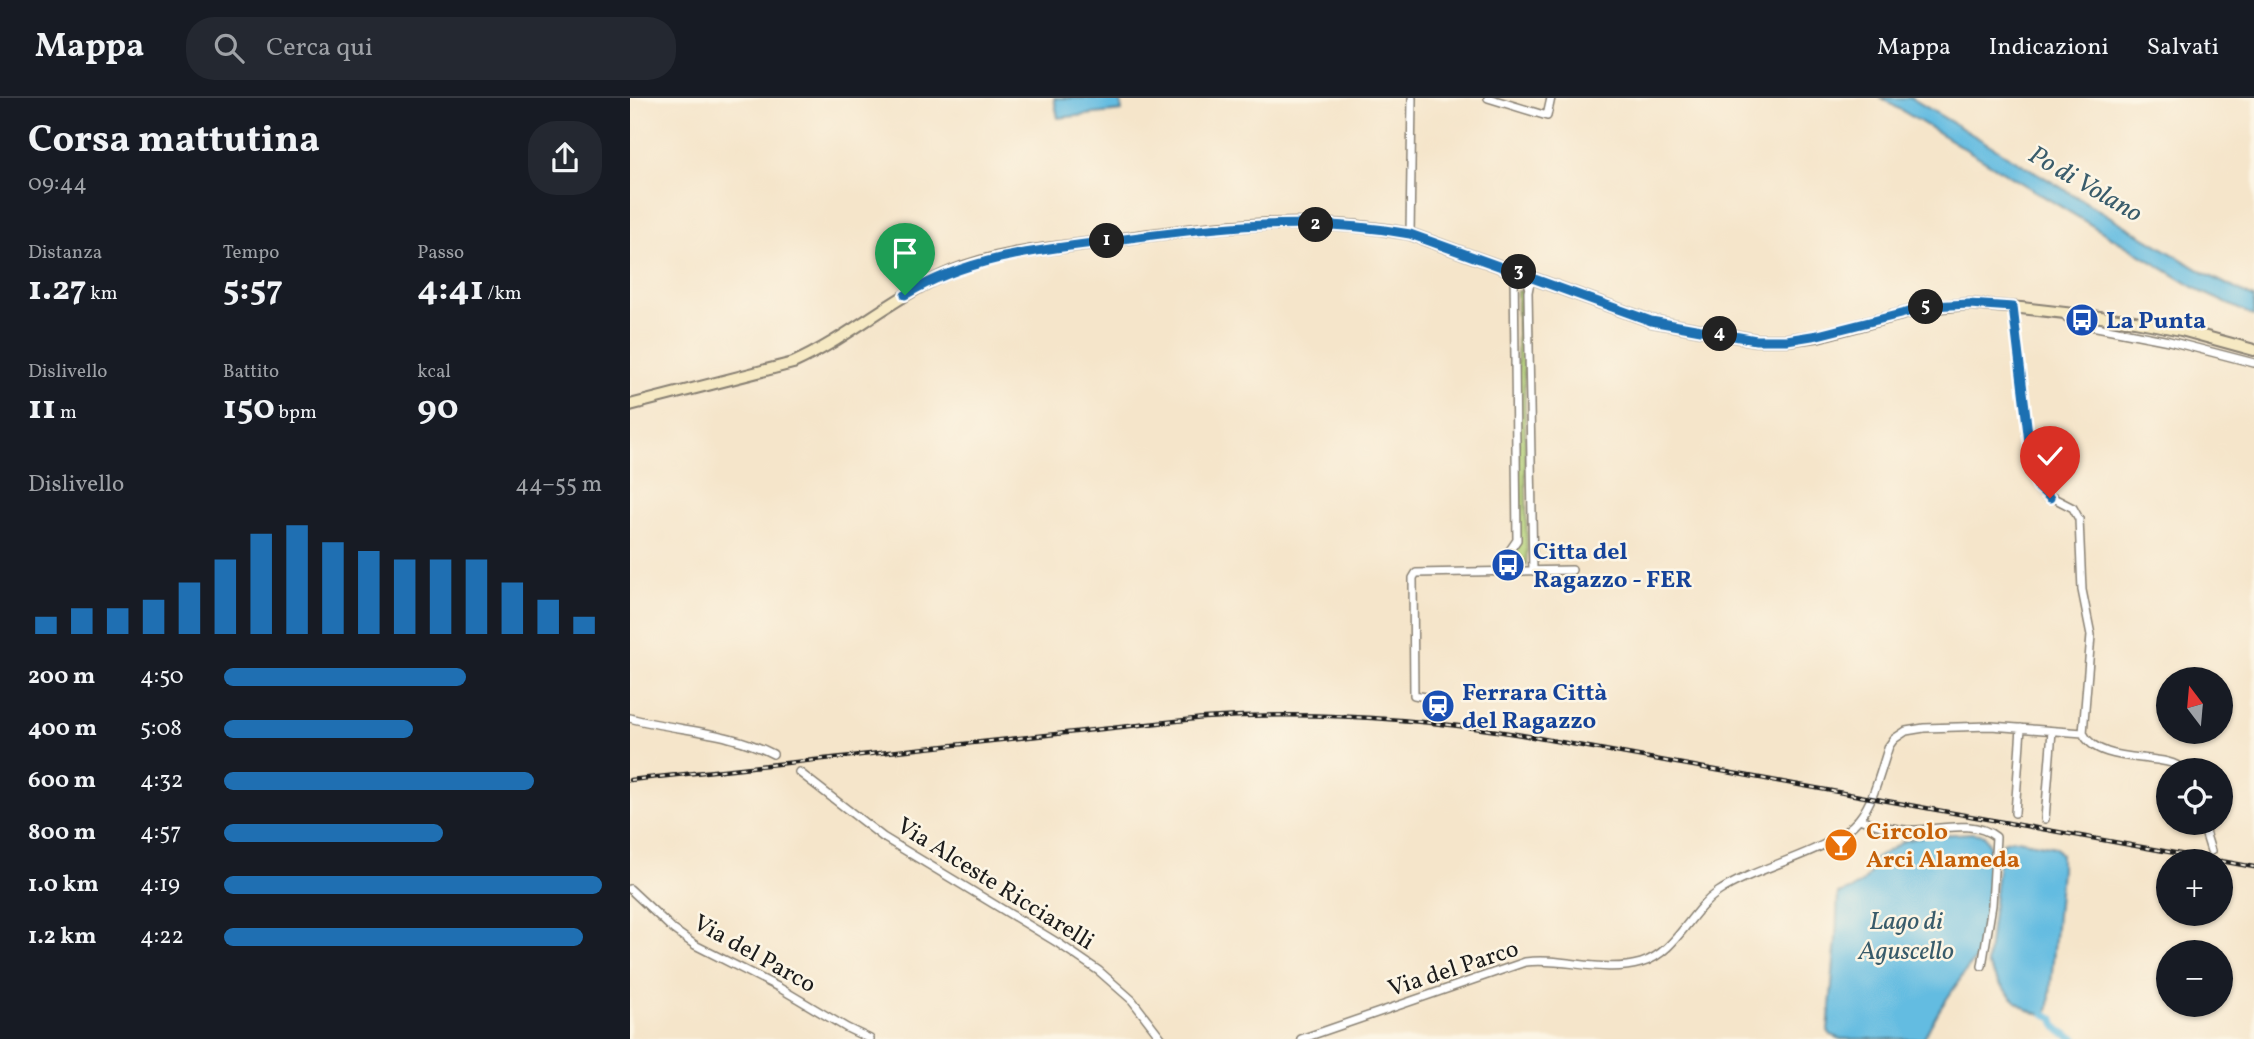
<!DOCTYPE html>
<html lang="it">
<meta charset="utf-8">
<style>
:root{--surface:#171b24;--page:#242831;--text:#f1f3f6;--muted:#9ea1a6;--line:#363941;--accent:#1f6fb2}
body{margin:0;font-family:Vollkorn,serif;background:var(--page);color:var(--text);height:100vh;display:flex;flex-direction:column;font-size:26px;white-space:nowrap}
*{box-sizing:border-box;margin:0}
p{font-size:23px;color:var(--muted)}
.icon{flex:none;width:38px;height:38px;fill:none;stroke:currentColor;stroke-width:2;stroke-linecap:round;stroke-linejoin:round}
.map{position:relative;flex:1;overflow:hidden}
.panel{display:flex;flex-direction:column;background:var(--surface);width:630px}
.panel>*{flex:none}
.needle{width:46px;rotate:344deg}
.tools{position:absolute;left:1526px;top:569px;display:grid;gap:14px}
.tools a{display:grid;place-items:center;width:77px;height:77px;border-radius:50%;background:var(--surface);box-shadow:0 2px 5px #0004;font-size:35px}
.pin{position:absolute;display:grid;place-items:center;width:60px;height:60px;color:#fff;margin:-72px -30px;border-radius:50% 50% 50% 0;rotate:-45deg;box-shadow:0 0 7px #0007}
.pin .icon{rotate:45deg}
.km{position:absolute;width:35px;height:35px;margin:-18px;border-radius:50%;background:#222;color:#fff;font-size:19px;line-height:35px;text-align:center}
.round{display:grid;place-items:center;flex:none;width:74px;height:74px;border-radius:28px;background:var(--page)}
.summary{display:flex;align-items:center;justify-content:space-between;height:119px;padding:0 28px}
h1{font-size:38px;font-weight:700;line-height:52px}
.stats{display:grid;grid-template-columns:repeat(3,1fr);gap:10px;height:119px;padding:7px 28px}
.stats div{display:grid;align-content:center}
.stats b{font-size:35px;font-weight:700}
.stats small{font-size:19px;font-weight:400}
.stats p{font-size:19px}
.chart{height:196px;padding:14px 28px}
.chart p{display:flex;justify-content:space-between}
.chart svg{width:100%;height:126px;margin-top:7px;stroke:var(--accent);stroke-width:6}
ul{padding:0 28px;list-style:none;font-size:23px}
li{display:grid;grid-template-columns:112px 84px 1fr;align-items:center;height:52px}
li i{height:18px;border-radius:9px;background:var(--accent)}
header{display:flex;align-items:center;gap:42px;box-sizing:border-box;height:98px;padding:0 35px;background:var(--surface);border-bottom:2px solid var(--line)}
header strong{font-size:33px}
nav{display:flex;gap:38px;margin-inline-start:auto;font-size:24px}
.search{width:490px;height:63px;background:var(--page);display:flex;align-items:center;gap:18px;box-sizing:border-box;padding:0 24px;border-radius:28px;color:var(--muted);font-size:26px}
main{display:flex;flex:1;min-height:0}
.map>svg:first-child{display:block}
.green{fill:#b2d077;stroke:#67764a;stroke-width:2}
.water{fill:#64bce1;stroke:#406c7e;stroke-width:2}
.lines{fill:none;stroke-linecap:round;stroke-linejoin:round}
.canal{stroke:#64bce1;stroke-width:7}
.street-casing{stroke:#888073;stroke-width:10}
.secondary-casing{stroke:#888073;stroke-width:14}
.street{stroke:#fff;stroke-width:7}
.secondary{stroke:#f6e9c3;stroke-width:10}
.rail-casing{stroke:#1c1c1c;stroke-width:4.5}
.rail{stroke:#fcf5e5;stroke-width:2;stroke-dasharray:5;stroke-linecap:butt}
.route-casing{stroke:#fff;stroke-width:14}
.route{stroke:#1f6fb2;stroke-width:9}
.labels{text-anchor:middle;stroke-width:5;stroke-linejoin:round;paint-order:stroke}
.transit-label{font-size:24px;font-weight:bold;fill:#164399;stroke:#fcf5e5;text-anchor:start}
.food-label{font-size:24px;font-weight:bold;fill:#c56008;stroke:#fcf5e5;text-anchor:start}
.street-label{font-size:24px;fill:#1c1c1c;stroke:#fcf5e5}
.water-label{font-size:26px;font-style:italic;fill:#395c6b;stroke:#fcf5e5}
</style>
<header>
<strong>Mappa</strong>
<div class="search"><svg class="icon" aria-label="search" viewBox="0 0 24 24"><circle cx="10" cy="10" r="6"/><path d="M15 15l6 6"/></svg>Cerca qui</div>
<nav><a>Mappa</a><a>Indicazioni</a><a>Salvati</a></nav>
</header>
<main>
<section class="panel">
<div class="summary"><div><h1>Corsa mattutina</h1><p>09:44</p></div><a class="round"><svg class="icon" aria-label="share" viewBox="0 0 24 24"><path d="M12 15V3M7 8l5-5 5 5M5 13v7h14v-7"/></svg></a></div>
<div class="stats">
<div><p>Distanza</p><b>1.27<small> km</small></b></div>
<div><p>Tempo</p><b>5:57</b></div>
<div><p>Passo</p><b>4:41<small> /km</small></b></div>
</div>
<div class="stats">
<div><p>Dislivello</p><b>11<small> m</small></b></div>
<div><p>Battito</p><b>150<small> bpm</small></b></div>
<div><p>kcal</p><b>90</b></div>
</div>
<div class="chart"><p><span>Dislivello</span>44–55 m</p>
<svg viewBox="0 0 160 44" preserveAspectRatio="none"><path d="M5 44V38M15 44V35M25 44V35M35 44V32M45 44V26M55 44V18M65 44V9M75 44V6M85 44V12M95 44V15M105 44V18M115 44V18M125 44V18M135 44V26M145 44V32M155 44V38"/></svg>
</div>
<ul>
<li><b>200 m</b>4:50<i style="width:64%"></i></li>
<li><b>400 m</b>5:08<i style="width:50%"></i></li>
<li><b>600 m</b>4:32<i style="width:82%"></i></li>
<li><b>800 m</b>4:57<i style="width:58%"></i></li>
<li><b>1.0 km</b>4:19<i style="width:100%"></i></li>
<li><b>1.2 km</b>4:22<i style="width:95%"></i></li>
</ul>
</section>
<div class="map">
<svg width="1624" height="941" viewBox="0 0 1624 941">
<rect width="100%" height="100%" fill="#fcf5e5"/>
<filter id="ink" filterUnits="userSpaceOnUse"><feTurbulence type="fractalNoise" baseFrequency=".0143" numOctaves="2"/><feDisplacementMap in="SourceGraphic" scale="14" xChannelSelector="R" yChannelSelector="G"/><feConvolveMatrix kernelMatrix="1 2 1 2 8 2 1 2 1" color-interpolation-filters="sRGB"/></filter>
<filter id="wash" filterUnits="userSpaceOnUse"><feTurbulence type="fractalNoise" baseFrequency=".00686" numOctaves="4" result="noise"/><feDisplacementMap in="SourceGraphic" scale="28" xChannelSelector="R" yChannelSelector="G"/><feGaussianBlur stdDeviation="1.57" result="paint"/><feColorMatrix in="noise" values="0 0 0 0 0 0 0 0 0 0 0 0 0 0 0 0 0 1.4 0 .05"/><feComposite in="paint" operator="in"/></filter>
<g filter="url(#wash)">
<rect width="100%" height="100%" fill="#f5e5ca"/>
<path class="green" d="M887,193H893L897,453L896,467L883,468L884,456L889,444Z"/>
<path class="water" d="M424,0H490L492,13L428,20Z
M1251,0H1281L1578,177L1624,200V218L1572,194Z
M1343,735L1354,737L1359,746L1362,765L1350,856L1337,871L1310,911L1293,941H1212L1201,937L1198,933L1206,841L1208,796C1227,791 1241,782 1245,761L1274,743L1295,738Z
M1382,741L1425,749L1431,756V772L1419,908L1417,915C1395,921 1367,885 1357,866L1370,753L1373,744Z"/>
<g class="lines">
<path class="canal" d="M1414,915L1424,921C1426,934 1436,936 1446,941"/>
</g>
</g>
<g filter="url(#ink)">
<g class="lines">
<defs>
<path id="street" d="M858,0L917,18L921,0
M780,136L782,0
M901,179L898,194L903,473
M1383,209L1403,378L1412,394L1443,410L1449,421L1452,492L1461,537L1453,635
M1433,215L1438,221L1446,225L1539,243L1624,265
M873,474V462L887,442L884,172
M801,600L784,597L783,480L786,475L942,472
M0,620C48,633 99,633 143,656
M1453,635C1469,669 1538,653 1553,672
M169,674L253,739L428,845L469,873L502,902L532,941
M1385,715L1391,630
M1229,721C1245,726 1262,732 1278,732C1306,733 1342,720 1366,739L1362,807L1352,868
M1415,721L1422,633
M1572,724L1581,753
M0,791L44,832L65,847L148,889L217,930L240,941
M671,941L895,864C933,859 973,876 1011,865C1047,854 1059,814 1088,794C1128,767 1201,755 1229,721C1245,701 1251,671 1259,648L1264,641L1276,633L1294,630L1361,628L1453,635"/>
<path id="secondary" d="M0,307L163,265C219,240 266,196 323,173C367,155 417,151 463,145C568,130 675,115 780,136L1021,223L1126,242H1157L1188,238L1295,210L1339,206L1391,210L1505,223L1551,232L1624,252"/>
</defs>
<use href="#street" class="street-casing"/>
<use href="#secondary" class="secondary-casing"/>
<use href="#street" class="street"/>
<use href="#secondary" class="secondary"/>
<defs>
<path id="rail" d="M0,682L574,620C681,613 786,620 892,637L1589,763
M1591,763L1624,769"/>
</defs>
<use href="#rail" class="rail-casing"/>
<use href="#rail" class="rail"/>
</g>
</g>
<g class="lines" filter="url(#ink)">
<defs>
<path id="route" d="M275,197C338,159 408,152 479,143C579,129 680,117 780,136L1021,223L1126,242H1157L1188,237L1302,208L1339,206L1383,209L1403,378L1408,389L1420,400"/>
</defs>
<use href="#route" class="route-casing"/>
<use href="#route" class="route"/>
</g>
<defs>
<symbol id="bus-disc" viewBox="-11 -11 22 22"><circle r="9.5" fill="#1a4fb4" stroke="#fcf5e5"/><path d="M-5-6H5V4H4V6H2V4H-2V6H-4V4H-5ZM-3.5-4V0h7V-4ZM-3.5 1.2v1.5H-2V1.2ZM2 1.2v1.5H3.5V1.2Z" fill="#fff"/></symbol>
<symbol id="station-disc" viewBox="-11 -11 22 22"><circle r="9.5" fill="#1a4fb4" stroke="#fcf5e5"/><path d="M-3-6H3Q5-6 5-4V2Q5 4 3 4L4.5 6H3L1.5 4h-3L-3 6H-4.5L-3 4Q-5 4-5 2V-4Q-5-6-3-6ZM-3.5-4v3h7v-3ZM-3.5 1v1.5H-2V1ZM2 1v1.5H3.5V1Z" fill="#fff"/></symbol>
<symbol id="bar-disc" viewBox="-11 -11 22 22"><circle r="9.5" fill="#e8710a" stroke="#fcf5e5"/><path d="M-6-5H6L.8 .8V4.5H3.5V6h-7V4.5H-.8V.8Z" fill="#fff"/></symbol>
</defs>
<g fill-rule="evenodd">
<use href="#bus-disc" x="1433" y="203" width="38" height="38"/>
<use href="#bus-disc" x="859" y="448" width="38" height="38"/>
<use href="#station-disc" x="789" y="589" width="38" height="38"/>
<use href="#bar-disc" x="1192" y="728" width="38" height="38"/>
</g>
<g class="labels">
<g class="transit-label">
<text x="1476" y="230">La Punta</text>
<text x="903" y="461">Citta del<tspan x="903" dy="28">Ragazzo - FER</tspan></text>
<text x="832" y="602">Ferrara Città<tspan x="832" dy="28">del Ragazzo</tspan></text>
</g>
<g class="food-label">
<text x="1236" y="741">Circolo<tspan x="1236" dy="28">Arci Alameda</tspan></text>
</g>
<g class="street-label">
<text transform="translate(366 785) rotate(32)" y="8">Via Alceste Ricciarelli</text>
<text transform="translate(125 855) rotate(29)" y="8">Via del Parco</text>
<text transform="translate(823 870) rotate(-18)" y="8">Via del Parco</text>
</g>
<g class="water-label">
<text transform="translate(1456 85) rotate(30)" y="9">Po di Volano</text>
<text x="1276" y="831">Lago di<tspan x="1276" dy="30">Aguscello</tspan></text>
</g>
</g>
</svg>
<div class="tools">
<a><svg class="needle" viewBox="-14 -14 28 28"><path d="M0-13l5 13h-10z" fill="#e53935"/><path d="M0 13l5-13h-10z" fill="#9ea1a6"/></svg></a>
<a><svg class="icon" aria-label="locate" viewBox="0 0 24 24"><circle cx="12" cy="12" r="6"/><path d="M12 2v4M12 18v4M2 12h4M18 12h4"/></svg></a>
<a>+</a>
<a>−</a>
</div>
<div class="pin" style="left:275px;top:197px;background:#1e9e55"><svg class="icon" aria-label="arrive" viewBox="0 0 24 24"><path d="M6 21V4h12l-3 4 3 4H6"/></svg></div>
<div class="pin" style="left:1420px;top:400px;background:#d93025"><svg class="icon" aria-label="check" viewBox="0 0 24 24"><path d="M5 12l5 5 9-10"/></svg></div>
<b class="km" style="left:477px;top:143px">1</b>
<b class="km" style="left:686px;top:127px">2</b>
<b class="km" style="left:889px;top:174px">3</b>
<b class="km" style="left:1090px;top:236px">4</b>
<b class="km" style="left:1296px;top:209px">5</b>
</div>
</main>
